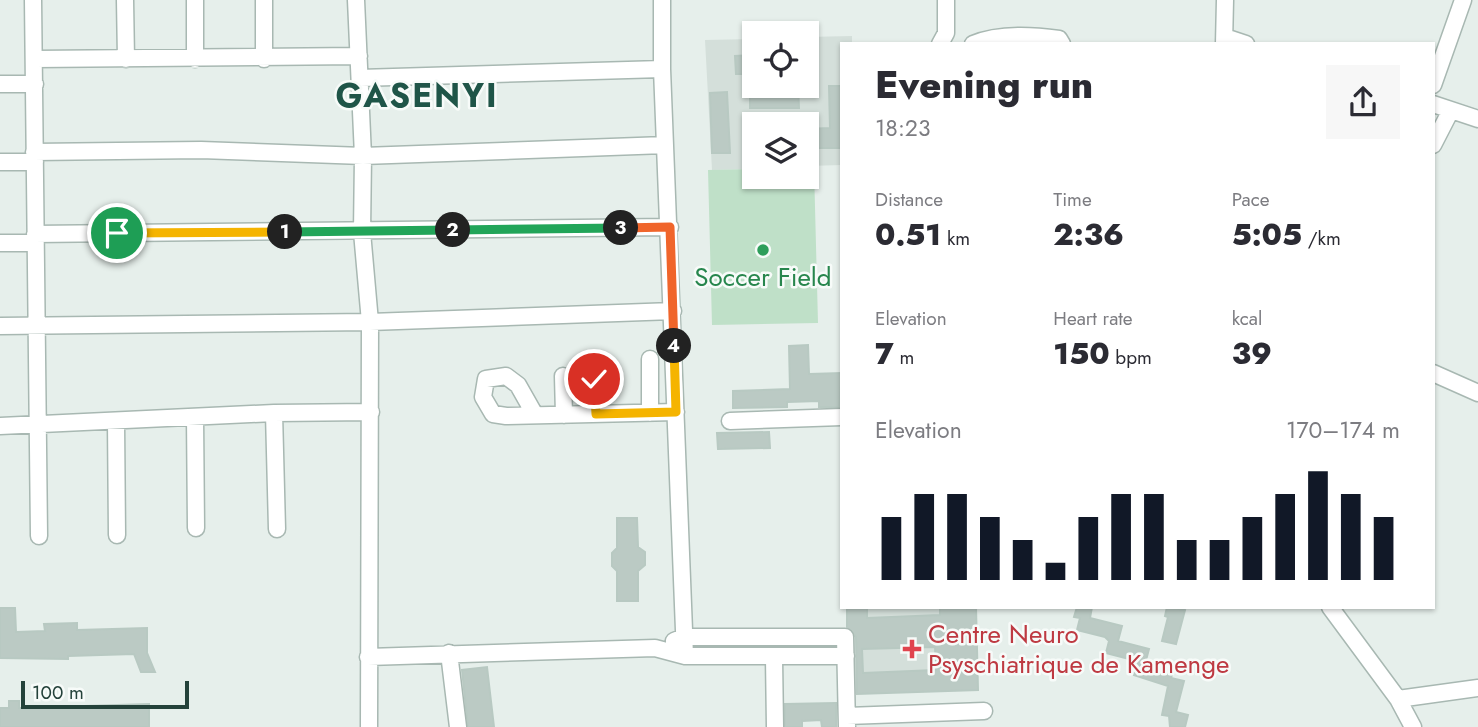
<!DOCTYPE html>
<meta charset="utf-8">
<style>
:root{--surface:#fff;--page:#f7f7f7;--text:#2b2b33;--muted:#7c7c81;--accent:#111827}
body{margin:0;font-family:Jost,sans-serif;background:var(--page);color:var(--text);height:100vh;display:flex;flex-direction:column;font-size:26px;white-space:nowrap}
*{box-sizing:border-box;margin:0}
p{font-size:23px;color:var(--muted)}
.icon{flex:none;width:38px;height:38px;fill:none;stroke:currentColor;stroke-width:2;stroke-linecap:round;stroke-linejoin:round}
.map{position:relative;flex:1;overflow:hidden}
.details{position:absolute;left:840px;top:42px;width:595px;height:567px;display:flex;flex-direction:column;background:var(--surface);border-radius:0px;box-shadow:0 2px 5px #0004}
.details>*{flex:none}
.buttons{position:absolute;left:742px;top:21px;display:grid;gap:14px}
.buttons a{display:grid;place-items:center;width:77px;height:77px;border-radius:0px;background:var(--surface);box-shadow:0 2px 5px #0004;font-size:35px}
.scale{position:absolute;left:21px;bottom:18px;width:168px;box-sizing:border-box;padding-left:7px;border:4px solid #24423a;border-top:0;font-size:19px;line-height:24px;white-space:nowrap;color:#24423a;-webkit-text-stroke:5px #f7fbf9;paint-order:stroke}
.pin{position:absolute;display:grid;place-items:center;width:60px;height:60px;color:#fff;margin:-30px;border:4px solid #fff;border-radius:50%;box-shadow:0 2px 7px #0007}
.km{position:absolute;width:35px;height:35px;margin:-18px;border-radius:50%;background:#222;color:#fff;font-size:19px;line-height:35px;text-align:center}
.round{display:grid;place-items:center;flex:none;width:74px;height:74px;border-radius:0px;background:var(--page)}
.headline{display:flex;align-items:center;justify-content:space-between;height:119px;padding:0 35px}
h1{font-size:38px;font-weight:800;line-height:52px}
.stats{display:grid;grid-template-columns:repeat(3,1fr);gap:10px;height:119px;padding:7px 35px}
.stats div{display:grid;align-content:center}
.stats b{font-size:30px;font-weight:800}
.stats small{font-size:19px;font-weight:400}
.stats p{font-size:19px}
.chart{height:196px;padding:14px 35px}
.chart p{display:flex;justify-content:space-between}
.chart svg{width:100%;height:126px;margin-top:7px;stroke:var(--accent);stroke-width:6}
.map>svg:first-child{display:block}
.built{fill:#d4dfda}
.green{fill:#bfe0c8}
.building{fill:#bbcac4;stroke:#b8c9c2;stroke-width:2;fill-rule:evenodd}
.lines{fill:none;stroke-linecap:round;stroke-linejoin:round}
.minor-casing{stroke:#a8b8b2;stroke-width:19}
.minor{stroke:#fff;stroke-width:16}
.split-1-casing{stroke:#fff;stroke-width:14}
.split-2-casing{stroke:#fff;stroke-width:14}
.split-3-casing{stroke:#fff;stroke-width:14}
.split-4-casing{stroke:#fff;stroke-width:14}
.split-5-casing{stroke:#fff;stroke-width:14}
.split-1{stroke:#f5b400;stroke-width:9}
.split-2{stroke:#22a559;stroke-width:9}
.split-3{stroke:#22a559;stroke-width:9}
.split-4{stroke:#f0652b;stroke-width:9}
.split-5{stroke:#f5b400;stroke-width:9}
.leisure-dot{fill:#2e9e5b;stroke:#f7fbf9;stroke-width:2.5}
.health-dot{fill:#e0444e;stroke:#f7fbf9;stroke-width:2.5}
.labels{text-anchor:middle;stroke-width:5;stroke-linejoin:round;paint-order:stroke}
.leisure-label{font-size:26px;fill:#27864d;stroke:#f7fbf9}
.health-label{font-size:26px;fill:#be3a42;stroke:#f7fbf9;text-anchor:start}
.district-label{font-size:33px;font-weight:bold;letter-spacing:2px;fill:#1f5548;stroke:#f7fbf9}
</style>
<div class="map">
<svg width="1478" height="727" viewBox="0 0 1478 727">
<rect width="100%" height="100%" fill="#e6efeb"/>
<path class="built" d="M852,36V44H842V165L807,166V124H754V169L712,170L705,40L754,39V86H807V37Z
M847,607H976L978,690L849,694Z"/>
<path class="green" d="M807,168H814L818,323L712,325L708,170L754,169V177H807Z"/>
<path class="building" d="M754,55V74H736L735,56Z
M798,86L799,108H750V87Z
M829,86H842V148H807V129L830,128Z
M727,92L730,153H712L710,93Z
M808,345L809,374L842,373L839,407H819V401L787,402V407L733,408V391L790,389L789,346Z
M769,432L770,448L718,449L717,433Z
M617,518H637L638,547L645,552V565L638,571V601H617V571L612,566V553L617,548Z
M847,607H867V618L940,615V607H976L978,690L857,694L856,637L847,627ZM935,647L936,670L863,673L862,649Z
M1077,607H1092L1090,618L1122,626L1118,641L1149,649L1145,664L1173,671L1171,678L1184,681L1176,712L1188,715L1185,727H1170L1169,716L1162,715L1168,686L1134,675L1137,663L1133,660L1106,653L1109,641L1105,637L1077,630L1080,618L1074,617Z
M1167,607L1185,610L1176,644L1162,641L1168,617L1165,616Z
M0,608H15L16,632L45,631L44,624L77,623V630L147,628V653L155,672H141L134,654L68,656V659L0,658Z
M487,667L494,727H468L462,670Z
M9,701H19V708L149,704V727H0V708H9Z
M836,703V727H822L821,720L802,721V727H785V704Z"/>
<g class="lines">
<defs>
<path id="minor" d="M33,0L39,536
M125,0L126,59
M195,0V59
M264,0V59
M356,0L363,156L362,232L370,322L369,727
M662,0V69L685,656
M1225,37L1246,44
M940,44L946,33V0
M973,44C999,33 1032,35 1059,39L1062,44
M1224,44L1225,0
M35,59L359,56
M360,78L662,69
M0,84H35
M1433,85L1463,0
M1433,104L1478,119
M1433,145L1451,110
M34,152L201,150L363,156L665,145
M0,162H35
M35,234L670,227
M0,243H35
M0,326L370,322L673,311
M650,359V413
M1433,373L1478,393
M563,376L564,415
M594,379L596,414
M274,413L277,529
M535,415L518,385L506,376L486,379L483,397L493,414L506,416L676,412
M195,417L196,528
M730,421L842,417
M116,422L117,535
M0,426L274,413L371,412
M1330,607L1398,699L1413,727
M674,641L684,637H845L847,727
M449,653L458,727
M368,657L655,648L685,656H846
M774,658L775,727
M1398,699L1478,688
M847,716L984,711"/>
</defs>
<use href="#minor" class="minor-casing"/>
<use href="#minor" class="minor"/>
</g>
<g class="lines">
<defs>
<path id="split-1" d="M117,233L285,232"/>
<path id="split-2" d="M285,232L453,230"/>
<path id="split-3" d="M453,230L621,228"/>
<path id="split-4" d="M621,228L670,227L674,346"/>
<path id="split-5" d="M594,379L596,414L676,412L674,346"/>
</defs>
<use href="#split-1" class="split-1-casing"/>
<use href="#split-2" class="split-2-casing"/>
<use href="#split-3" class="split-3-casing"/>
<use href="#split-4" class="split-4-casing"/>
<use href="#split-5" class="split-5-casing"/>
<use href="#split-1" class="split-1"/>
<use href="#split-2" class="split-2"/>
<use href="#split-3" class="split-3"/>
<use href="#split-4" class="split-4"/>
<use href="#split-5" class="split-5"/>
</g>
<circle class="leisure-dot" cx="763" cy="250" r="7"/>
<path class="health-dot" d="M908.5 638.5h7v7h7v7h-7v7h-7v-7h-7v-7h7z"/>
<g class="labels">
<g class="leisure-label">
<text x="763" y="286">Soccer Field</text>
</g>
<g class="health-label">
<text x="928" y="643">Centre Neuro<tspan x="928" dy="30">Psyschiatrique de Kamenge</tspan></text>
</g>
<g class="district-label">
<text x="417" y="107">GASENYI</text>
</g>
</g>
</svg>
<div class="buttons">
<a><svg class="icon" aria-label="locate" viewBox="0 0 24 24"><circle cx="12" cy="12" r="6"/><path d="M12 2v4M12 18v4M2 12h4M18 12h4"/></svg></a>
<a><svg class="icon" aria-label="layers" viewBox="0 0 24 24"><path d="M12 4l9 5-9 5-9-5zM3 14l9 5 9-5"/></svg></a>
</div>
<div class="scale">100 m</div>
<div class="pin" style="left:117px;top:233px;background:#1e9e55"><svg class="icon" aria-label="arrive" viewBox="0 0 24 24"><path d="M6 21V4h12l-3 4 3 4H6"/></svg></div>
<div class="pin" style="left:594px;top:379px;background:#d93025"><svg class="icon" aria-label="check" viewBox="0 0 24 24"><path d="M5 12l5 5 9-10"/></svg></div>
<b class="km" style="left:285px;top:232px">1</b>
<b class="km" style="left:453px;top:230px">2</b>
<b class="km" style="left:621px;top:228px">3</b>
<b class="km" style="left:674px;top:346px">4</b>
<section class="details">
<div class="headline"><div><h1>Evening run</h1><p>18:23</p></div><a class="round"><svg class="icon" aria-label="share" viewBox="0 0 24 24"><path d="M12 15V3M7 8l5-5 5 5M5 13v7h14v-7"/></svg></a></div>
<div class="stats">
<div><p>Distance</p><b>0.51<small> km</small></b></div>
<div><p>Time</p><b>2:36</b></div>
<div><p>Pace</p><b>5:05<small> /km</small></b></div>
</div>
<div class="stats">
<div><p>Elevation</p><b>7<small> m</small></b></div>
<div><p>Heart rate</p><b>150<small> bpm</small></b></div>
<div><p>kcal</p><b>39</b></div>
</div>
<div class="chart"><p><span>Elevation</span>170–174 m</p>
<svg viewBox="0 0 160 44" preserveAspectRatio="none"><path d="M5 44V22M15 44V14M25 44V14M35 44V22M45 44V30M55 44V38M65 44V22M75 44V14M85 44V14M95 44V30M105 44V30M115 44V22M125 44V14M135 44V6M145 44V14M155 44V22"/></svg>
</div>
</section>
</div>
